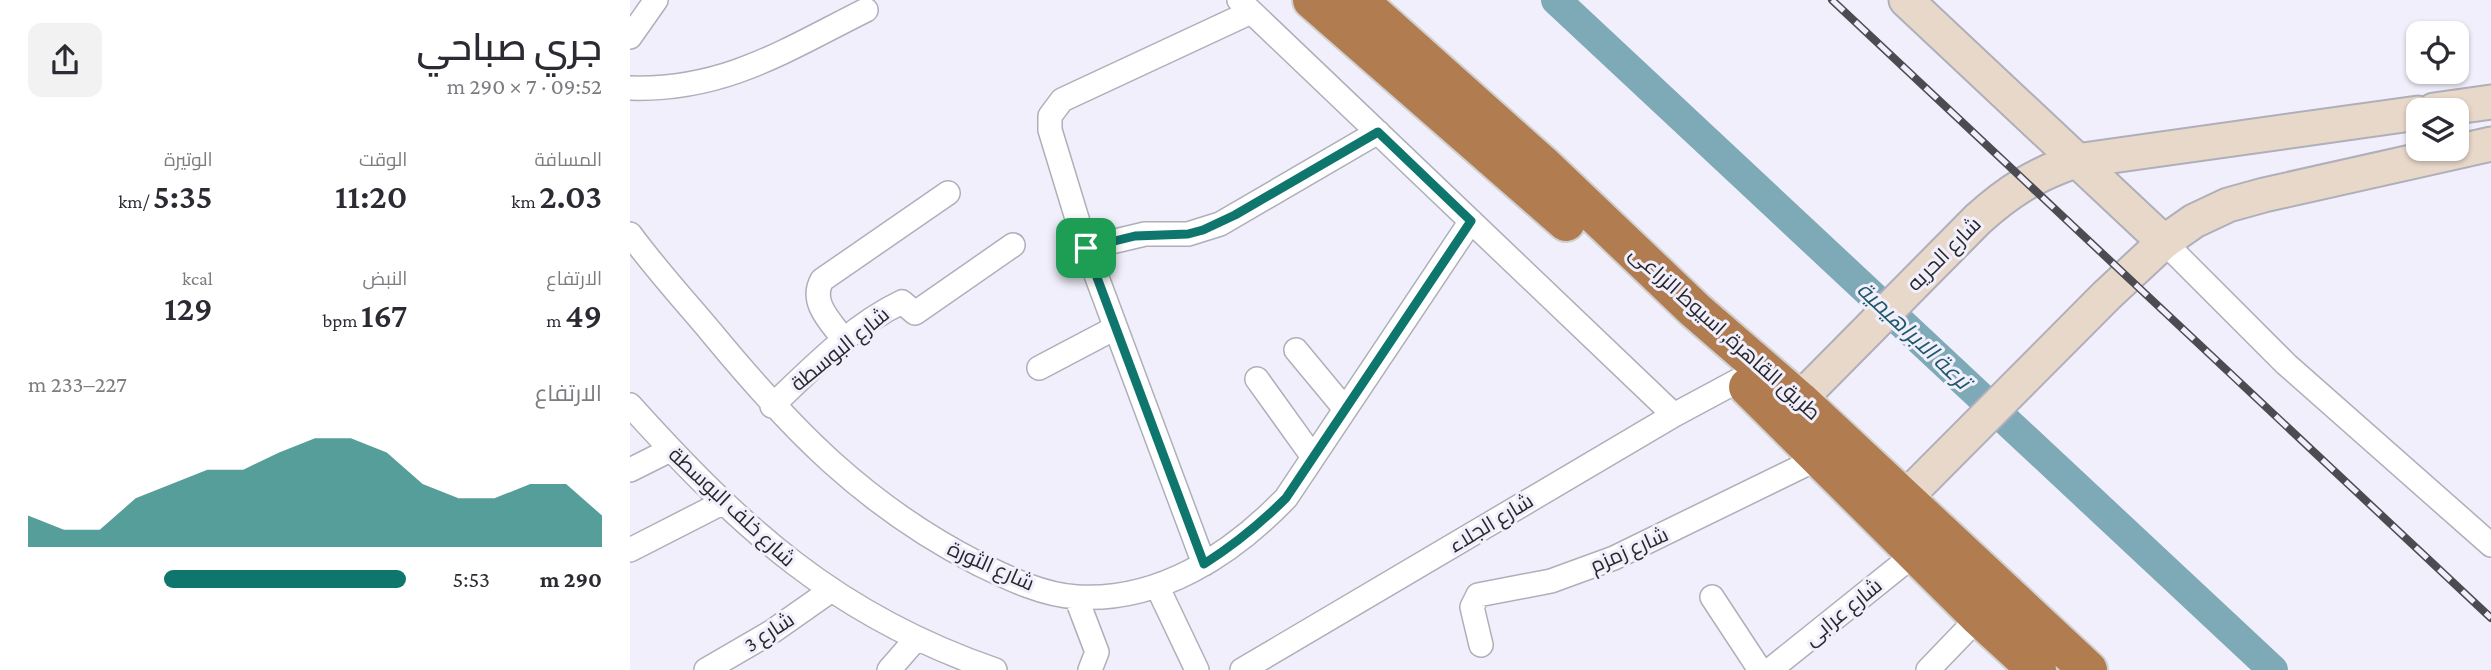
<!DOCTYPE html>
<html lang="ar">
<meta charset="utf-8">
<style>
:root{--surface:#fff;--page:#f2f2f3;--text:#2b2b33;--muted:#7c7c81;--accent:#0f766e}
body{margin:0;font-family:"Crimson Pro",Cairo,serif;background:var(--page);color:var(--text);direction:rtl;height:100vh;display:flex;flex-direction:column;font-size:26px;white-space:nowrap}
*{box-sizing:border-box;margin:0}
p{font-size:23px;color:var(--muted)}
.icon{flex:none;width:38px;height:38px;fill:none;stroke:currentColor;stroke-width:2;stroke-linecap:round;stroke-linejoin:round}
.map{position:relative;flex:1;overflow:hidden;direction:ltr}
.details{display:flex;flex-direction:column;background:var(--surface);width:630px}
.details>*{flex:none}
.tools{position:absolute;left:1776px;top:21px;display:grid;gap:14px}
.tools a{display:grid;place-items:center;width:63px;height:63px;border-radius:14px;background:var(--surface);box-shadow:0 2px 5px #0004;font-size:35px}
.pin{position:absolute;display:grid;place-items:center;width:60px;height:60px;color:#fff;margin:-30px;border-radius:14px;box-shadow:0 4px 10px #0006}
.round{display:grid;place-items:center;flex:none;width:74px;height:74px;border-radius:14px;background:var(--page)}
.summary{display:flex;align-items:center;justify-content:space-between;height:119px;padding:0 28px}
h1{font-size:38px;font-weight:600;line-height:52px}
.figures{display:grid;grid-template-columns:repeat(3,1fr);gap:10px;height:119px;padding:7px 28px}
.figures div{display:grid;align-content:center}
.figures b{font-size:35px;font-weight:600}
.figures small{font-size:19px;font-weight:400}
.figures p{font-size:19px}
.chart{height:196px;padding:14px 28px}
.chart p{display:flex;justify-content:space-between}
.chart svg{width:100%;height:126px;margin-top:7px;fill:var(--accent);opacity:.7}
ul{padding:0 28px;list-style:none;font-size:23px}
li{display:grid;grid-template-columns:112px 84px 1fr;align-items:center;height:52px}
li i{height:18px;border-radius:9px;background:var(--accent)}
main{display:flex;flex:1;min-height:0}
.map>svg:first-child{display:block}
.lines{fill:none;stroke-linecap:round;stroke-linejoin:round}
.canal{stroke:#7ea9b7;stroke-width:30}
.street-casing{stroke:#afafba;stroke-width:26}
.secondary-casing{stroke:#afafba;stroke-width:37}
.highway-casing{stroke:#d0d0d1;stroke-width:42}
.street{stroke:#fff;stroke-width:23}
.secondary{stroke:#e8d8ca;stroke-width:33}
.highway{stroke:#b17c4f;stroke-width:38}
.rail-casing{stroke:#4b4b51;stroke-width:8}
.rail{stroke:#f0effb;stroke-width:5;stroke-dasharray:16;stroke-linecap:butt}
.route-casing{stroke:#fff;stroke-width:14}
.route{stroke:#0f766e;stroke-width:9}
.labels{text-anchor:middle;stroke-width:6;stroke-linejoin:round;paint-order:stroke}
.street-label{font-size:21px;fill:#28282c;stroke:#f0effb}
.water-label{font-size:23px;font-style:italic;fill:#1f5869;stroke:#f0effb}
</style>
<main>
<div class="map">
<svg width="1861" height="670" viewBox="0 0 1861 670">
<rect width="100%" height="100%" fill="#f0effb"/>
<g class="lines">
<path class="canal" d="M926,0L1643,670"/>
<defs>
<path id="street" d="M609,0L1044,415
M0,37L26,0
M0,88C94,91 156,50 236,10
M0,234C25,268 54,300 81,332C161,429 234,505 347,563C378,578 412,595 447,597C529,602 601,555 656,498L841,221
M1534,242L1656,364L1861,545
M456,248L515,234H558L590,224L748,132
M215,341C202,323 179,303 192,280L318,193
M666,350L715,409
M409,368L485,328
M627,379L683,457
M0,405C111,528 205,615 365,670
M142,406C181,369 223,325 272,302L285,313L288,311L383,245
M0,470L40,450
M0,550L92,503
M574,564L456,248L420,130V116L432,100L621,12
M527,586L567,670
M446,597L467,652L460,670
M1082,597L1130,670
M851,645L842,607L848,595L921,581L984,558L1189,458
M76,670L143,631L200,591
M259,670L286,639
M612,670L1044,415L1111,379
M1140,670L1286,553
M1298,670L1349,617"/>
<path id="secondary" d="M1276,0L1534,242
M1804,110L1861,102
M1169,400L1348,219C1378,192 1407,173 1446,161L1788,113
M1274,499L1477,295L1534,242L1564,221L1598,205L1634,195L1861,144"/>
<path id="highway" d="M682,0L936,222
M728,0L914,166L1065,310L1169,400L1458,670
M1118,387L1349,617L1407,670"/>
</defs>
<use href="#street" class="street-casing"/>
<use href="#secondary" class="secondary-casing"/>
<use href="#highway" class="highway-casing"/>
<use href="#street" class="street"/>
<use href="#secondary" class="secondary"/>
<use href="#highway" class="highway"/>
<defs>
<path id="rail" d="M1202,0L1861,618"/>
</defs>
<use href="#rail" class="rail-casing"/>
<use href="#rail" class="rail"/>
</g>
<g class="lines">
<defs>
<path id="route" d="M748,132L841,221L656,498C630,524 604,545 574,564L456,248L505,236L558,234L573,230L605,215Z"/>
</defs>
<use href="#route" class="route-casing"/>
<use href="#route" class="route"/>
</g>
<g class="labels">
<g class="street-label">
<text transform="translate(1314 254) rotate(-45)" y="7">شارع الحريه</text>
<text transform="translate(1095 333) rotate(42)" y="7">طريق القاهرة, اسيوط الزراعى</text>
<text transform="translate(210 349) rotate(-39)" y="7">شارع البوسطة</text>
<text transform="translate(102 507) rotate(43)" y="7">شارع خلف البوسطة</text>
<text transform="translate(861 523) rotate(-31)" y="7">شارع الجلاء</text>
<text transform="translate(999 550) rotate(-24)" y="7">شارع زمزم</text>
<text transform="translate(361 566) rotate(24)" y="7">شارع الثورة</text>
<text transform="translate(1213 612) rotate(-39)" y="7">شارع عرابى</text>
<text transform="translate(139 632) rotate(-33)" y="7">شارع 3</text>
</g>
<g class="water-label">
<text transform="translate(1284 335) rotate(43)" y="8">ترعة الابراهيمية</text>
</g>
</g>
</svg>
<div class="tools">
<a><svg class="icon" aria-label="locate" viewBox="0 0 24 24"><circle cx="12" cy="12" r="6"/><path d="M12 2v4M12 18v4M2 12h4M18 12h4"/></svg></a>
<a><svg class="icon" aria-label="layers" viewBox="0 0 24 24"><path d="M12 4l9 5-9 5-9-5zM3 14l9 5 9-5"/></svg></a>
</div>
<div class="pin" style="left:456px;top:248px;background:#1e9e55"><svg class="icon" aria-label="arrive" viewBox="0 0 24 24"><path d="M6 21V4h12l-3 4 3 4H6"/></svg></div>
</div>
<section class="details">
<div class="summary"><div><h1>جري صباحي</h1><p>09:52 · 7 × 290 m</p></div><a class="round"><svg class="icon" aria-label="share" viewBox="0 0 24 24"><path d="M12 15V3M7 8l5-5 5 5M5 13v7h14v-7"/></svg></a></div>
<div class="figures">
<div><p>المسافة</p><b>2.03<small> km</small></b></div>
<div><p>الوقت</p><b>11:20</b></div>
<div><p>الوتيرة</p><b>5:35<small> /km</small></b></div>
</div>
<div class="figures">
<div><p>الارتفاع</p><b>49<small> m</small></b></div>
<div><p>النبض</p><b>167<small> bpm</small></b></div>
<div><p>kcal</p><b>129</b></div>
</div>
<div class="chart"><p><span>الارتفاع</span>227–233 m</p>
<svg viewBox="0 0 160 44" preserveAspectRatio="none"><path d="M0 44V33L10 38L20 38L30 27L40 22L50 17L60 17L70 11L80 6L90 6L100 11L110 22L120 27L130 27L140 22L150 22L160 33V44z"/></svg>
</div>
<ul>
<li><b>290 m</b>5:53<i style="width:64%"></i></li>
</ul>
</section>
</main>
